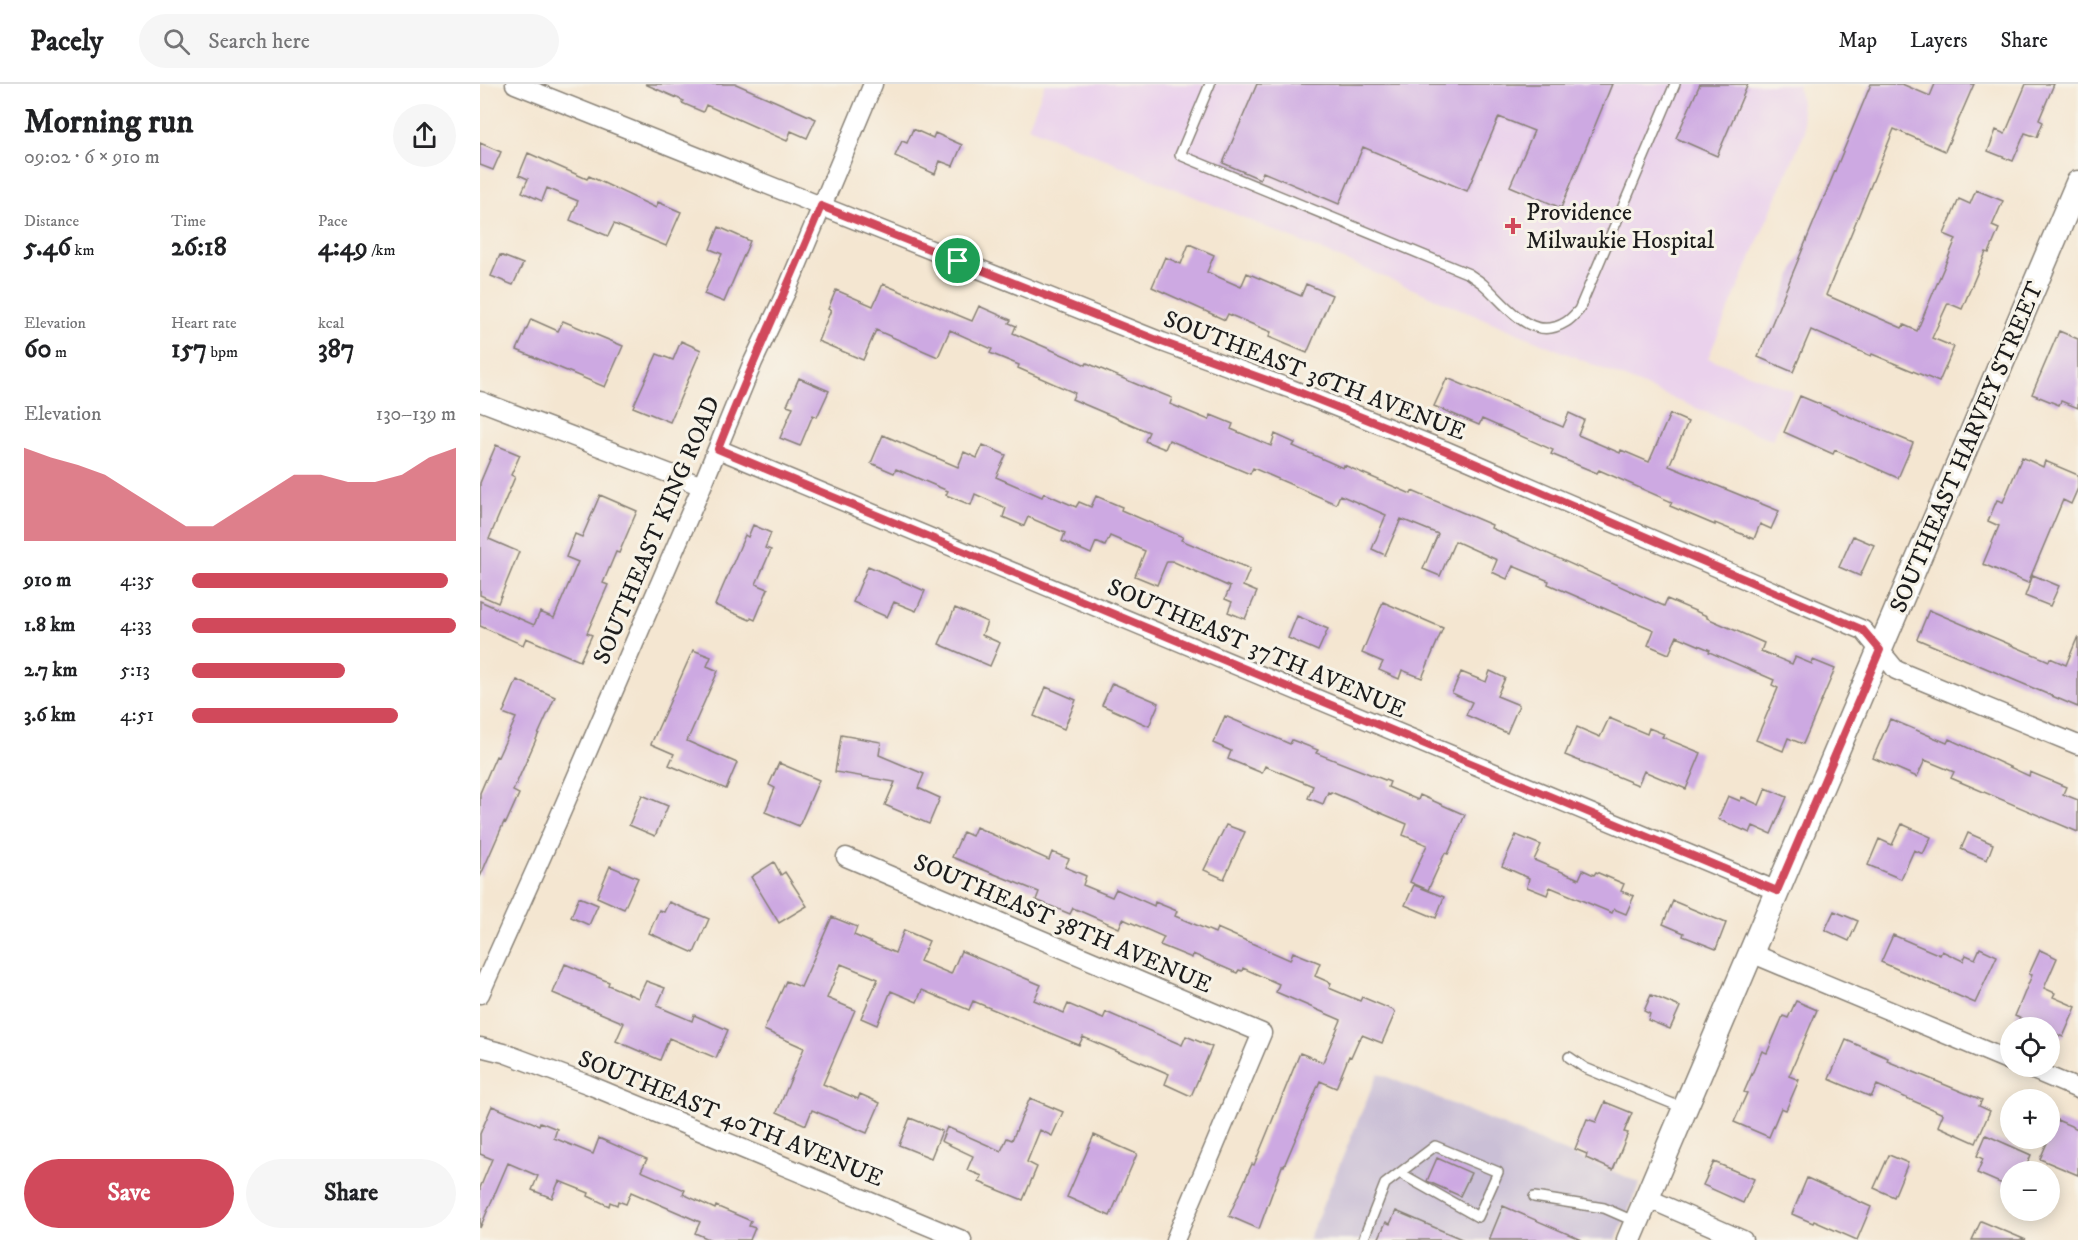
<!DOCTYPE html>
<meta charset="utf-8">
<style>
:root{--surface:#fff;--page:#f6f6f6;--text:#202124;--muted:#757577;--line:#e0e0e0;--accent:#d1495b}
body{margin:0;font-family:"IM FELL DW Pica",serif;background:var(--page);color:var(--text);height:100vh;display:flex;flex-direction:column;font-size:22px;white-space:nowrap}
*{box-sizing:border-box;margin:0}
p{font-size:20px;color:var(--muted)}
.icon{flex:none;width:33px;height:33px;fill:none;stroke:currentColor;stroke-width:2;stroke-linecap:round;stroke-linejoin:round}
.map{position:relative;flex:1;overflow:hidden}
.sheet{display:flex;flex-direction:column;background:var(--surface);width:480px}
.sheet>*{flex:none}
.tools{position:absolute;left:1520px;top:933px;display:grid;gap:12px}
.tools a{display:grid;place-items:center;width:60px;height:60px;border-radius:50%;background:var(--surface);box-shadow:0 3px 15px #0003;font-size:30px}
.pin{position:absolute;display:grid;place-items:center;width:51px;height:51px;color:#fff;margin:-26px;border:3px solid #fff;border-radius:50%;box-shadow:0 2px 6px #0007}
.round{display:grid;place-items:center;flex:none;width:63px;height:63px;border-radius:32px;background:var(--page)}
.head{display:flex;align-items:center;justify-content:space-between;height:102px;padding:0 24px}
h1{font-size:33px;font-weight:700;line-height:45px}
.figures{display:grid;grid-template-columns:repeat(3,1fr);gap:9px;height:102px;padding:6px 24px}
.figures div{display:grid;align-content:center}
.figures b{font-size:26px;font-weight:700}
.figures small{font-size:16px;font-weight:400}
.figures p{font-size:16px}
.chart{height:168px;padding:12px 24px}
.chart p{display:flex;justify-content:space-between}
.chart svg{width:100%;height:108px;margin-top:6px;fill:var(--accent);opacity:.7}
.primary-button{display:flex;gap:12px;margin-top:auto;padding:12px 24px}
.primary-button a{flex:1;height:69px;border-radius:36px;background:var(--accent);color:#fff;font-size:24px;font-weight:700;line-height:69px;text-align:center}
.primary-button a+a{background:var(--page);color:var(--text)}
ul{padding:0 24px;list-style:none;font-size:20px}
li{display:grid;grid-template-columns:96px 72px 1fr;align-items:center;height:45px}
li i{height:15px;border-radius:8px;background:var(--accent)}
header{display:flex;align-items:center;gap:36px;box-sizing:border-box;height:84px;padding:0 30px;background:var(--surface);border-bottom:2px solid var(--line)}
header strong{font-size:28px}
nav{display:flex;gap:33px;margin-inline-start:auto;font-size:21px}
.search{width:420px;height:54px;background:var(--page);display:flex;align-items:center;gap:15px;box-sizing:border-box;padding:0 21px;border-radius:33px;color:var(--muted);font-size:22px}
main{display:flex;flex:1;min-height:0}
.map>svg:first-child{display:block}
.built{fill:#ead1ec}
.industrial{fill:#cabfd6}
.building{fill:#cda9e2}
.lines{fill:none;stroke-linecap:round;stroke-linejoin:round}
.service-casing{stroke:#888176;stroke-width:12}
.minor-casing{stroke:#888176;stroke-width:21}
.tertiary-casing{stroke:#888176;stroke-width:27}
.service{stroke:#fff;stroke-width:9}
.minor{stroke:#fff;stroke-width:18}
.tertiary{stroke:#fff;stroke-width:24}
.route-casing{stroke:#fff;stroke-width:12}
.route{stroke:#d1495b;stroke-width:8}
.poi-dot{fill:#d1495b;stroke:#f7f3e8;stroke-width:2}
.labels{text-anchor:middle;stroke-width:6;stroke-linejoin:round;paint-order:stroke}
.poi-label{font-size:24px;fill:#1c1c1c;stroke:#f7f3e8;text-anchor:start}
.street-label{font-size:24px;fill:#1c1c1c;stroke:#f7f3e8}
</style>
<header>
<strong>Pacely</strong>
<div class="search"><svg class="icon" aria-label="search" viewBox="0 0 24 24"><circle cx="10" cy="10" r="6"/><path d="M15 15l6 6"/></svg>Search here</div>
<nav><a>Map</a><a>Layers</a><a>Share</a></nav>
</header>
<main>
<section class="sheet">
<div class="head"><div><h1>Morning run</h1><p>09:02 · 6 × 910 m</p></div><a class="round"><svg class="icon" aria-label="share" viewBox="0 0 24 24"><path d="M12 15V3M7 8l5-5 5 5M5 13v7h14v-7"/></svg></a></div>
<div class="figures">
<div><p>Distance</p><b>5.46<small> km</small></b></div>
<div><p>Time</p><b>26:18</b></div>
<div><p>Pace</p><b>4:49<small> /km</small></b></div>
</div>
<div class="figures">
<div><p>Elevation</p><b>60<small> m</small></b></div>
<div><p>Heart rate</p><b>157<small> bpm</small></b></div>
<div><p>kcal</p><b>387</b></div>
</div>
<div class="chart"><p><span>Elevation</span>130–139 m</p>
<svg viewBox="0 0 160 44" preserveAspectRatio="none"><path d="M0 44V6L10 10L20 13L30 17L40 24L50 31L60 38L70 38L80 31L90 24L100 17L110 17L120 20L130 20L140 17L150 10L160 6V44z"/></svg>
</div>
<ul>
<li><b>910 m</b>4:35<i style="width:97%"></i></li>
<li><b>1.8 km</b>4:33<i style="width:100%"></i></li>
<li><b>2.7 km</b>5:13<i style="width:58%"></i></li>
<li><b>3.6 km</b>4:51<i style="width:78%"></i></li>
</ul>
<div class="primary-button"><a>Save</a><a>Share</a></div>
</section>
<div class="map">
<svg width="1598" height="1156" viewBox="0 0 1598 1156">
<rect width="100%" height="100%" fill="#f7f3e8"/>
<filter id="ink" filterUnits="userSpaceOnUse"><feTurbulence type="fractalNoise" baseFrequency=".0167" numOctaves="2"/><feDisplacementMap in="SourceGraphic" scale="12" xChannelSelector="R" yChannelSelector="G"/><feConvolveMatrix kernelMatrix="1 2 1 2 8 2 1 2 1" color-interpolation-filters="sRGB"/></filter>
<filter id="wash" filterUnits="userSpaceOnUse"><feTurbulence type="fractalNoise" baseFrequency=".008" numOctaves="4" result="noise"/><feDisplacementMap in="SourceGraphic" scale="24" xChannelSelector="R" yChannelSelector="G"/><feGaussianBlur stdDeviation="1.35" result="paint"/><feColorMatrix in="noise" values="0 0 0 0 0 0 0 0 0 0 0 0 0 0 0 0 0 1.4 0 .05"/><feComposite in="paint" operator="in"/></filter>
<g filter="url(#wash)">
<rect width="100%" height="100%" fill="#f4e6d1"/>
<path class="built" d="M565,0H1318L1325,47L1228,274L1313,307L1292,356L548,43Z"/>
<path class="industrial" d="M898,989L1160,1099L1136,1156H828Z"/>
<g id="blocks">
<path class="building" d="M165,0H256L336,35L327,54L311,47L307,57L226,21L223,28L202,19L204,17Z
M777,0H1132L1081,124L1030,102L1054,47L1019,33L987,107L883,63L859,120L783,88L780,95L743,79Z
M1220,0H1268L1237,72L1196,54Z
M1391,0H1422L1450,12L1455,0H1494L1465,67L1414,45L1346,211L1422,244L1424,241L1437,247L1476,155L1464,150L1479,115L1490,120L1496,106L1523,117L1512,142L1519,145L1509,169L1506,168L1482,225L1468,219L1452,254L1474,263L1459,298L1392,270L1391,272L1331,246L1313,288L1278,273Z
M1546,0H1574L1559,36L1563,38L1557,53L1545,49L1533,77L1508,67L1516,46L1525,50Z
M433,45L453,54L455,49L482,61L473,82L460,77L455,90L415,72L422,57L427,59Z
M0,59L21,68L13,86L0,81Z
M48,69L107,95L109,92L176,124L178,118L201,128L186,162L134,140L128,152L90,136L98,117L67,104L62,117L42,108L48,95L39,91Z
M239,143L270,157L244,218L224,210L242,170L230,165Z
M709,160L734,171L727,188L761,203L767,189L821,212L826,200L852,211L827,269L789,253L791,248L748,230L745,236L672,203L685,173L701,180Z
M20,171L43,180L33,201L11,192Z
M403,200L492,237L499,222L531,236L529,239L536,242L533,249L606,281L607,279L670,306V305L692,314L690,320L729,336L731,331L753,340L751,345L791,362L795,350L815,359L813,362L863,384L864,381L931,410L932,407L1012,441L1011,444L1184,522L1187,515L1227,532V534L1284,559L1281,567L1312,580L1315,573L1332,580L1333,576L1355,585L1323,660L1308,654L1303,667L1276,656L1298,604L1292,601L1294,596L1229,568L1230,566L1197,552L1189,570L1168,561L1174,546L1068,500L1069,497L1033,482L1027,495L1012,488L1017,476L975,457L960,492L943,485L958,450L921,435L905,471L892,465L906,431L860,411L856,420L773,384L770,390L689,356L685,365L665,357L669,348L592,315L595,309L538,284L539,281L510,269L512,265L470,246L458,273L396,246L383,276L338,257L351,226L348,225L356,206L393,222Z
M51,235L78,247L83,237L143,262L125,303L37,266Z
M1579,247L1598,255V324L1581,317L1579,321L1552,310Z
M201,257L221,266L190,338L153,323L177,270L193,276Z
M319,294L349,307L337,333L333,331L320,362L300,354L313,323L307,321Z
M967,294L1083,343L1089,329L1104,336L1098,351L1140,369L1141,366L1169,378L1190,330L1208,338L1189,382L1299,427L1291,445L1280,440L1274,455L1235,439V441L1190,422L1192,418L1119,386L1117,389L1071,370L1073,366L1002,335L999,341L954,322Z
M1320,312L1433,359L1418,394L1355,366L1353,370L1304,348Z
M403,351L478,383L484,368L497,374L503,361L526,371L516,393L562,413L564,409L596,423L599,418L611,423L616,412L642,423L641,426L703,453L701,456L770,485L763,502L777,508L765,535L748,528L752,518L745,515L750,503L692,477H687L677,501L655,492L665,467L630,452L625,462L616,458L611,470L582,457L585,449L548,433L544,442L523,433L526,424L495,410L491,421L466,411L468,407L416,385L414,389L391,379Z
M16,361L40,371L31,391L35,393L9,455L39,468L18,519L0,511V399Z
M1542,373L1563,383L1565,377L1598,391V404L1591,420L1583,416L1548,499L1503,480L1519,442L1508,437L1517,416L1523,418Z
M120,411L157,427L139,469L136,468L123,499L128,501L107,549L112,551L100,577L46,554L43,561L0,542V517L54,541L60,528L74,534L98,478L86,473L95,450L102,453Z
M273,441L291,449L285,464L291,466L276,500L288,505L275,536L271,534L270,536L235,521L265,451L268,453Z
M1373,452L1394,461L1380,492L1359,483Z
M388,482L445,507L436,527L414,518L407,533L373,518Z
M1553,491L1579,502L1570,522L1545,512Z
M903,518L963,544L942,594L922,586L919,595L899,586L903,578L882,569Z
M475,524L507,538L502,551L520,559L510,582L459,560Z
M1449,526L1569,577L1570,574L1586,581L1598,552V623L1437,555Z
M817,532L848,545L838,567L808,554Z
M213,566L231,573L227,582L238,587L207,657L257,679L246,705L189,681L194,670L171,660Z
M1010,587L1025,594L1017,612L1039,621L1027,649L986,631L992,618L972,609L981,588L1006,598Z
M37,596L75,613L33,707L39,710L26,739L24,738L0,793V709L16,672L18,673L36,634L23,629Z
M632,599L679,619L669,642L622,621Z
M566,603L596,616L584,645L554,632Z
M745,632L810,660L812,656L838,666L836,669L910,698L908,703L938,716L940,711L985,731L968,770L965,769L948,806L930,798L947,761L923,751L927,740L851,708L850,709L848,708L843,720L828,714L833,702L785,682L782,689L748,675L751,667L733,659Z
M1129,634L1167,650L1169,644L1184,650L1182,653L1221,669L1206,705L1164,687L1158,701L1085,671L1097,643L1120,653Z
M1410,635L1467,659L1469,655L1549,692L1550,688L1586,703L1583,710L1598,716V748L1471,694L1474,688L1445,676L1437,693L1393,674Z
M361,651L401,658L399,671L444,690L438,704L460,714L449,740L405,721L415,698L355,688Z
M299,679L339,696L319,742L285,728L295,704L289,701Z
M1286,704L1307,713L1291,750L1273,742L1270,749L1238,735L1248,712L1260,717L1262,713L1279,721Z
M162,711L188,722L175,752L149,741Z
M1422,740L1451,753L1443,770L1434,766L1421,795L1388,781L1399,755L1412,761Z
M746,741L765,748L744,795L724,786Z
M496,743L569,776L572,768L589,775L585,783L606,792L603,801L632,813L636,805L674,822L675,818L697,827L695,832L735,849L737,844L810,876L813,868L840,879L835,892L851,899L849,904L880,917L882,913L913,926L915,929L902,959L882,951L880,955H879L871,973L869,972L856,1004L840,997L804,1082H802L779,1145L749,1132L772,1080L774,1081L820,969L843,978L861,936L796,908L799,900L763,884L762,887L759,886L757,889L713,870L712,874L680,861L684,853L643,835L639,844L593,824L590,830L556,816L559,808L472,773L483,748L492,752Z
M1488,749L1513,760L1507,776L1481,765Z
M1036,751L1061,761L1054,776L1099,795L1103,786L1114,791L1116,788L1144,800L1141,807L1154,812L1146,830L1134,825L1132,829L1070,803L1067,811L1047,803L1049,794L1022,782Z
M294,778L301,791L305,788L327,822L299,839L271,793Z
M130,782L158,794L144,825L117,813Z
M934,801L964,813L956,834L925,821Z
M99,813L118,821L109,841L91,833Z
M1193,817L1246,839L1236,865L1203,852L1204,849L1183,840Z
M189,818L229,835L214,869L169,849L179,826L184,828Z
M1354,827L1378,837L1369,857L1345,846Z
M352,833L377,843L374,851L415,869L424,846L449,857L440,877L471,890L481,867L561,901L554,916L584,929L588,920L623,935L626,928L702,961L706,952L732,963L711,1012L685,1000L689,990L603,953L599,961L493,917L489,926L442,906L437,918L411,907L397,941L381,934L398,895L361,880L347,914L375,926L343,1000L378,1015L380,1010L400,1019L387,1049L332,1026L326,1041L297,1028L324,964L284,946L306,897L321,903Z
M1413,851L1460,871L1462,867L1483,877L1486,871L1495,875L1500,864L1517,872L1495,919L1401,878Z
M1560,866L1577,874L1564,904L1575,909L1573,913L1596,923L1583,953L1569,947V944H1561L1535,932L1552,891L1549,890Z
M85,880L129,898L128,901L158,914L166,897L185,904L177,922L212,937L214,931L248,946L236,974L189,954L180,976L136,957L144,939L73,909Z
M1171,911L1200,923L1190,945L1168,936L1170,930L1164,927Z
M1316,917L1337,926L1309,992L1319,996L1306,1026L1301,1024L1289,1053L1254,1038L1267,1009L1264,1008L1282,967L1287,969L1303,932L1308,934Z
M1366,956L1408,974L1407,977L1502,1016L1499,1022L1510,1027L1496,1059L1458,1042L1463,1030L1397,1001L1391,1013L1349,995Z
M550,1014L583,1028L572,1052L560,1046L547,1078L557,1083L543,1116L499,1098L502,1092L487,1086L493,1072L461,1057L467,1043L521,1067L527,1054L532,1056Z
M1125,1018L1152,1029L1144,1048L1148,1049L1133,1086L1106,1074L1107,1070L1095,1065L1107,1035L1116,1038Z
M12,1022L59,1041L60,1038L77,1045L74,1054L113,1070L119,1054L167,1075L161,1087L205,1106L203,1110L235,1125L236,1122L271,1137L269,1142L275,1144L270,1156H231L215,1149L220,1138L151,1108L146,1120L138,1117L137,1121L130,1118L129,1122L108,1112L109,1109L79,1097L72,1114L52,1106L58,1092L28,1079L0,1144V1104L12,1075L0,1070V1050Z
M430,1034L462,1047L451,1074L419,1061Z
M1577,1036L1598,1045V1091L1560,1075Z
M614,1051L657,1070L630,1132L587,1113Z
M1506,1051L1551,1071L1544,1088H1530L1529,1103L1497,1089L1503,1075L1497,1072Z
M1409,1071L1428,1079L1414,1113L1394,1104Z
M957,1074L991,1089L980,1112L947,1097Z
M1234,1078L1274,1095L1263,1119L1223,1101Z
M1327,1094L1391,1123L1377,1156L1334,1137L1333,1139L1312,1130Z
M1023,1122L1102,1156H1009Z
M916,1127L984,1156H898L906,1138L910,1140Z
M1501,1137L1546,1156H1492Z"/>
</g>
</g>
<g filter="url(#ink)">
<use href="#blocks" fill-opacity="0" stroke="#888176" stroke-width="1.5"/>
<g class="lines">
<defs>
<path id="service" d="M730,0L700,71L989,190C994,194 1000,197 1004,201C1026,220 1051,260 1086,238C1091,235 1095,230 1099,226L1195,0
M1089,973L1105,984L1203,1024
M1054,1113L1124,1124L1156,1138
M883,1156L905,1100L955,1062L1018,1088L998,1133L920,1089"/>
<path id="minor" d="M35,0L682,258L811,305L964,366L1383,546L1416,586L1598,661
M0,317L222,402
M238,365L1297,807
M366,773L782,949L695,1156
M1271,869L1530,977
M0,910L77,738L222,402L273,278L306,208L393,0
M0,963L24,969L107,1000L482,1156
M1544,982L1598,1005
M1167,1114L1263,1156"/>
<path id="tertiary" d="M1149,1156L1598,99"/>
</defs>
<use href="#service" class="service-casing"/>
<use href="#minor" class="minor-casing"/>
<use href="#tertiary" class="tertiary-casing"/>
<use href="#service" class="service"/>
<use href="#minor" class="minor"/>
<use href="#tertiary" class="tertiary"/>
</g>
</g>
<g class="lines" filter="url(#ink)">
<defs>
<path id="route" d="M341,122L682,258L811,305L964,366L1383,546L1400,566L1297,807L238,365C270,283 308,203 341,122Z"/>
</defs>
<use href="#route" class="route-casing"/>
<use href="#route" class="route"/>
</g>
<path class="poi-dot" d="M1030 133h6v6h6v6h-6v6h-6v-6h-6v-6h6z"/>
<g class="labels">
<g class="poi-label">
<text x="1046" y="136">Providence<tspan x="1046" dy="28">Milwaukie Hospital</tspan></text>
</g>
<g class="street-label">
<text transform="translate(835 291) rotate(21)" y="8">SOUTHEAST 36TH AVENUE</text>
<text transform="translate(1486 363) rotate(-67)" y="8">SOUTHEAST HARVEY STREET</text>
<text transform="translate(176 446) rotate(-67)" y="8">SOUTHEAST KING ROAD</text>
<text transform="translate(777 564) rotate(23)" y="8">SOUTHEAST 37TH AVENUE</text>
<text transform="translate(583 839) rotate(23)" y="8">SOUTHEAST 38TH AVENUE</text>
<text transform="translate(251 1034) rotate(22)" y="8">SOUTHEAST 40TH AVENUE</text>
</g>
</g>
</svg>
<div class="tools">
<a><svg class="icon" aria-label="locate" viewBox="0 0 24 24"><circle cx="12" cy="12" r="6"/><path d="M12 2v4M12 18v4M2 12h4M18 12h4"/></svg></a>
<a>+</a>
<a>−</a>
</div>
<div class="pin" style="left:478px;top:177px;background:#1e9e55"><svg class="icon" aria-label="arrive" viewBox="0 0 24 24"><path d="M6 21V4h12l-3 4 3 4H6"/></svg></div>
</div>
</main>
